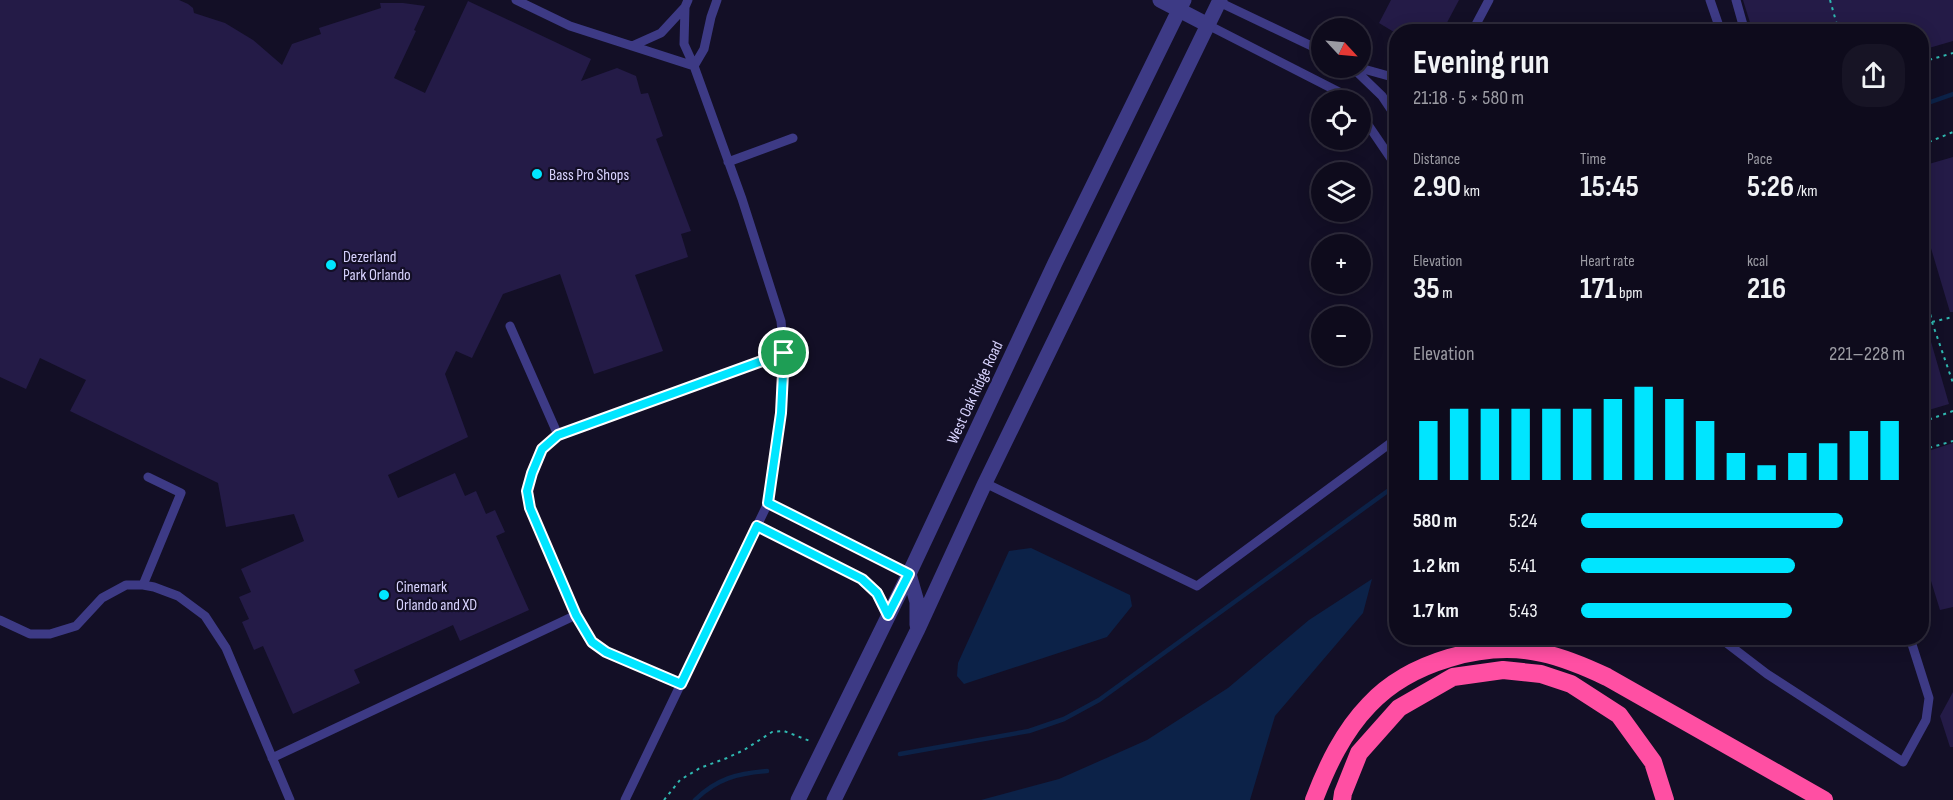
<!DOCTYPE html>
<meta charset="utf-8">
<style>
:root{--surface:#0e0b1c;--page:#171425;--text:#f1f3f6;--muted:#9b9ba3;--line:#2e2b3b;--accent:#00e5ff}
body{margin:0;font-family:"Sofia Sans Condensed",sans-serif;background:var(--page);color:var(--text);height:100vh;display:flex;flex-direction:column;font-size:22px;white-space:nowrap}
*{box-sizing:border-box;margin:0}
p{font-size:20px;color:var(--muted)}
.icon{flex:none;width:33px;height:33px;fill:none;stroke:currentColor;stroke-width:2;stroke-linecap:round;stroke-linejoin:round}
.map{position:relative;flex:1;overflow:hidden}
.details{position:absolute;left:1389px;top:24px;width:540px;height:621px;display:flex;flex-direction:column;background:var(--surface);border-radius:24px;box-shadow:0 3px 15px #0003,0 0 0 2px var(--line)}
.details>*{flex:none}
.needle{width:39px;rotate:116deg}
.tools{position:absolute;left:1311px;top:18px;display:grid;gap:12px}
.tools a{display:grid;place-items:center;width:60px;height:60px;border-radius:50%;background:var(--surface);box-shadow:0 3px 15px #0003,0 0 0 2px var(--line);font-size:30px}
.pin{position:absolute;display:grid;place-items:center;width:51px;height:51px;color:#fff;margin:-26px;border:3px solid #fff;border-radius:50%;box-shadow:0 2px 6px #0007}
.round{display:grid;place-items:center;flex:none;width:63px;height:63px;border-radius:24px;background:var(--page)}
.overview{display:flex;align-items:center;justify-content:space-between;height:102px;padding:0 24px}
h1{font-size:33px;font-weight:700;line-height:45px}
.metrics{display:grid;grid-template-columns:repeat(3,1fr);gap:9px;height:102px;padding:6px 24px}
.metrics div{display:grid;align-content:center}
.metrics b{font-size:30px;font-weight:700}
.metrics small{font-size:16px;font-weight:400}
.metrics p{font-size:16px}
.chart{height:168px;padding:12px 24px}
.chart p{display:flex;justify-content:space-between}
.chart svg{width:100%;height:108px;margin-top:6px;stroke:var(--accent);stroke-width:6}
ul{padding:0 24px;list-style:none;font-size:20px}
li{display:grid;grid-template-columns:96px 72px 1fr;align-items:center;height:45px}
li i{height:15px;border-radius:8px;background:var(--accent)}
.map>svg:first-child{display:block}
.water{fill:#0c2248}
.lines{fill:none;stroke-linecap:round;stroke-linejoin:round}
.stream{stroke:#0c2248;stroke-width:4.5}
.building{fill:#241b47}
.path{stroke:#2fb8b0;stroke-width:2;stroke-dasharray:3 4.5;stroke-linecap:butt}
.service{stroke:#3d3a85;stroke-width:9}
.tertiary{stroke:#3d3a85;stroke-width:15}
.motorway{stroke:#ff4fa3;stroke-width:18}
.route-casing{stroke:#fff;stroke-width:12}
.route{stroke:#00e5ff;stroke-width:8}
.poi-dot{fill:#00e5ff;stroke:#130f26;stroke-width:2}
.labels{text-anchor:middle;stroke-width:4.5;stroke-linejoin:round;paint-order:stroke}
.poi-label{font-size:16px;fill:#d9d4ff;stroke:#130f26;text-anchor:start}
.street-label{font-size:16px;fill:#d9d4ff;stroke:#130f26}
</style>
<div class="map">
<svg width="1953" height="800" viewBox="0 0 1953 800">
<rect width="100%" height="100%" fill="#130f26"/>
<path class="water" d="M1031,548L1130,595L1132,606L1107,637L964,684L957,676L958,663L1009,551Z
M1372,579L1363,613L1275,716L1250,800H981L1059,779L1147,740L1228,688L1309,620Z"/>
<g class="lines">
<path class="stream" d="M1922,105L1953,94
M900,754L1029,731L1064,719L1099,700L1396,485
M695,800C716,779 738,773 767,771"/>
</g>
<path class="building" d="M0,0H179L188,4L193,8L194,13L225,23L253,40L282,65L292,44L321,34L319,28L381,8L380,3H403L425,6L414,30L416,31L394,78L425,93L468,1L591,59L581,81L617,68L636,76L641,94L648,93L663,136L656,139L691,231L681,234L688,257L635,275L663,351L594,374L560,274L503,294L472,358L456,351L445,374L468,437L388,475L398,498L455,473L465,496L476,491L486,514L495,510L505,532L496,536L529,610L460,641L453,625L354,670L360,683L293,714L263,646L254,650L242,622L249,619L239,597L251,592L241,569L304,541L294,514L226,527L218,483L70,411L86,380L40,358L26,389L0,377Z
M1391,0H1459L1442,32H1394L1379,23Z
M1743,0H1953V41L1922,50V32H1850L1847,22L1824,28L1825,32H1753Z
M1953,157V312H1950L1922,218V166Z
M1925,321L1949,404L1922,412V322Z
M1953,443V607L1940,610L1927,568L1922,570V453Z
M1953,692V747H1950L1940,716Z"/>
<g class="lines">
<path class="path" d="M1830,0L1839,32
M1922,62L1953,53
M1922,145L1953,132
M1922,278L1932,322L1953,383
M1932,322L1953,317
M1922,422L1953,411
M1922,450L1953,441
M664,800L680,780L700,768L727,758L744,750L772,732L784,731L810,741"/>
<path class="service" d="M516,0L570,26L694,66
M1710,0L1721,32
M1736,0L1745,32
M1219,2L1322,51
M1208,25L1339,92L1348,100
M1472,32L1489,0
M632,46L661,33L685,7L688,0
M694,66L704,49L711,17L717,0
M1353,68L1382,96L1396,117
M1360,68L1396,78
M1360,113L1396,166
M728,162L793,138
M510,326L558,435
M985,483L1197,586L1396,439
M768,503L909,574
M757,526L862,579L877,593L888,615
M143,585L181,493L148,477
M576,615L592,642L606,652L681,684
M0,620L30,634H50L76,626L102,598L126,585H143L154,587L178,596L205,616L226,648L290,800
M1720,638L1767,674L1903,762L1926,720L1929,698L1910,638
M272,758L576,615L530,508L527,491L532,473L542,449L558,435L784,353
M625,800L768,503L781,413L784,353L781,321L742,199L694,66L684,44L685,7"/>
<path class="tertiary" d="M1160,0L1208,25
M909,574L917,602V625
M798,800L909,574L1055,263L1184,0
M834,800L917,631L985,483L1220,0"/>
<path class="motorway" d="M1314,800C1327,766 1343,732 1369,705C1409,662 1485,640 1542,653C1565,658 1586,667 1607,677L1824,800
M1342,800L1343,793L1359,753L1399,708L1453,677L1503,670L1541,674L1571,684L1619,715L1653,762L1665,800"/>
</g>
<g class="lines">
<defs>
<path id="route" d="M784,353L781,413L768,503L909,574L888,615L877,593L862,579L757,526L681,684L606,652L592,642L576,615L530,508L527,491L532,473L542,449L558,435Z"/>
</defs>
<use href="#route" class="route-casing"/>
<use href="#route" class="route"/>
</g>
<g class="poi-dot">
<circle cx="537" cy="174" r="6"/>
<circle cx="331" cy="265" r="6"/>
<circle cx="384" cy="595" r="6"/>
</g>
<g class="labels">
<g class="poi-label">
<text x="549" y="180">Bass Pro Shops</text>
<text x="343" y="262">Dezerland<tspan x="343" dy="18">Park Orlando</tspan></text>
<text x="396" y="592">Cinemark<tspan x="396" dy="18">Orlando and XD</tspan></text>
</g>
<g class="street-label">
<text transform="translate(974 392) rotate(-65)" y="6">West Oak Ridge Road</text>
</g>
</g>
</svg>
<div class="tools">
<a><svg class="needle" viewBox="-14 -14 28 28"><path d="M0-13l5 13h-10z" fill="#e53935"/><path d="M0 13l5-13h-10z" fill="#9b9ba3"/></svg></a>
<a><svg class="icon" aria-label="locate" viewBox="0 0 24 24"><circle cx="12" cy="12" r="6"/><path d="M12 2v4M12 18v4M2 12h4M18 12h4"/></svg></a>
<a><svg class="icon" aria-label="layers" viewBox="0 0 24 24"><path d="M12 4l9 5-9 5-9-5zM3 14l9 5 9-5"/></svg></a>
<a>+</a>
<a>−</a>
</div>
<div class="pin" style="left:784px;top:353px;background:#1e9e55"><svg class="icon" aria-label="arrive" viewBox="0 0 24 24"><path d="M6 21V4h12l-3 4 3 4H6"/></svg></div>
<section class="details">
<div class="overview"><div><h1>Evening run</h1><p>21:18 · 5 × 580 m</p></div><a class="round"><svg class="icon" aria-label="share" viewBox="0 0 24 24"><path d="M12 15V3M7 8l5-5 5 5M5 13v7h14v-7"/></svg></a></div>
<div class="metrics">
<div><p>Distance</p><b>2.90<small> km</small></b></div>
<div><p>Time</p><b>15:45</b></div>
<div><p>Pace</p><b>5:26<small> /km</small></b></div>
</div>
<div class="metrics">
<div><p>Elevation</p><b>35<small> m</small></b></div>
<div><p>Heart rate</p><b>171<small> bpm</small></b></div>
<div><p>kcal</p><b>216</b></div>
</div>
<div class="chart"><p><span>Elevation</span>221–228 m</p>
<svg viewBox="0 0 160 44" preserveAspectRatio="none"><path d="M5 44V20M15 44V15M25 44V15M35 44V15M45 44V15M55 44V15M65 44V11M75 44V6M85 44V11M95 44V20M105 44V33M115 44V38M125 44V33M135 44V29M145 44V24M155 44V20"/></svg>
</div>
<ul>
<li><b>580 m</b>5:24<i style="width:81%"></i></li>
<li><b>1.2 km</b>5:41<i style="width:66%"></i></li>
<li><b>1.7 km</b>5:43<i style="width:65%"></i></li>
</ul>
</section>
</div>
